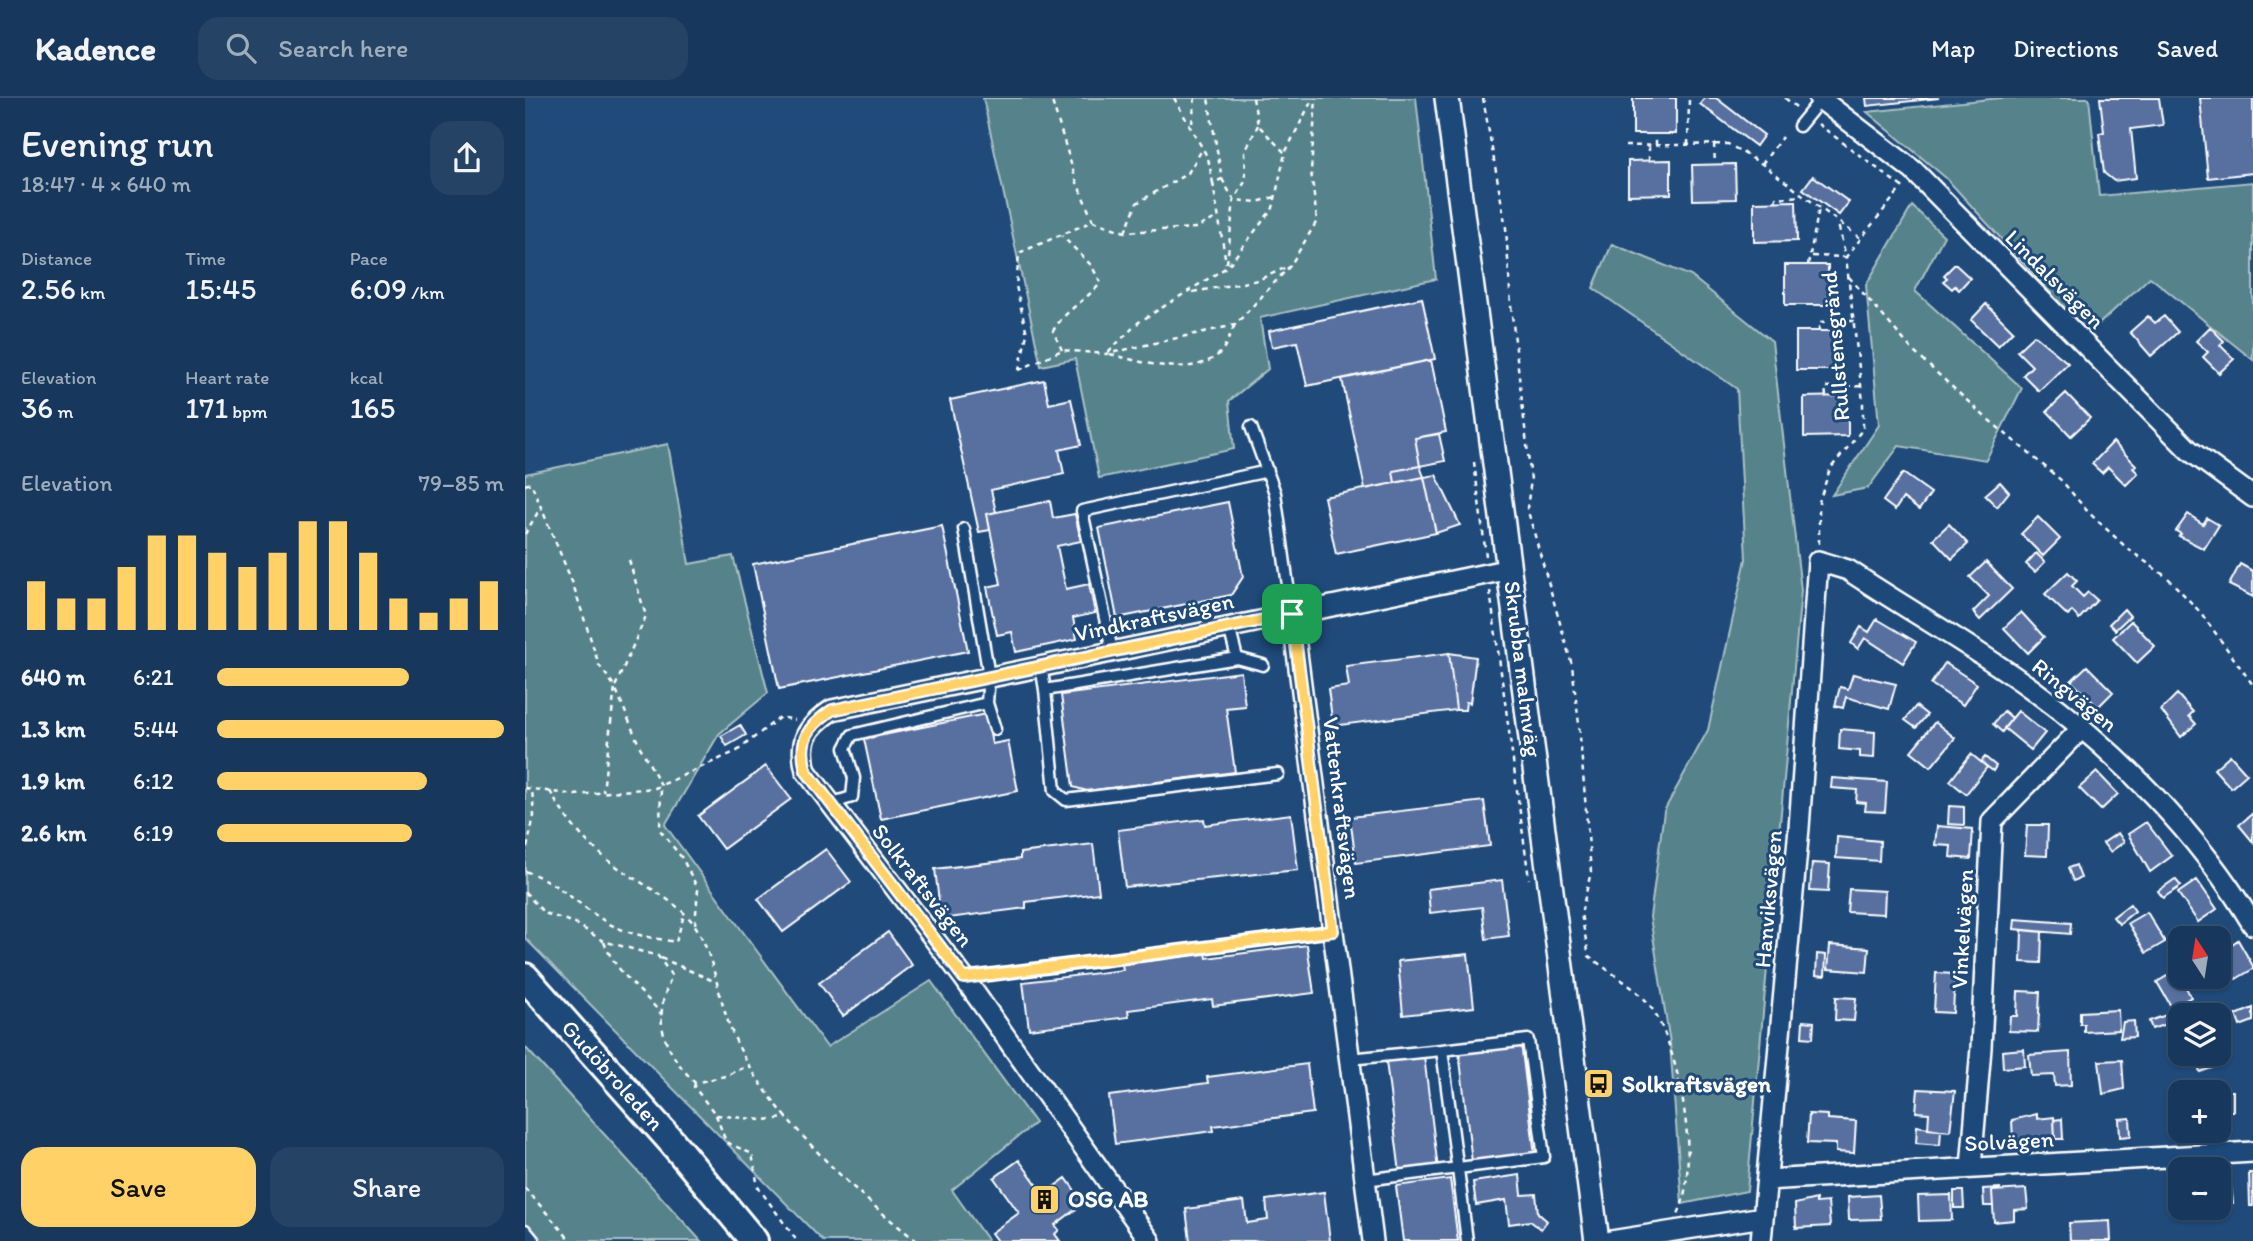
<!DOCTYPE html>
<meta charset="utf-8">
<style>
:root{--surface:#17385c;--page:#244365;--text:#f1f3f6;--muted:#9eacbb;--line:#365272;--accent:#ffd166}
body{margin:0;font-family:Itim,sans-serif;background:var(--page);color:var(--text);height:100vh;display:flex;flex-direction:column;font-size:26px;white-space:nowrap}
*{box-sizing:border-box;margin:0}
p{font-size:23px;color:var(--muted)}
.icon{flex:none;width:38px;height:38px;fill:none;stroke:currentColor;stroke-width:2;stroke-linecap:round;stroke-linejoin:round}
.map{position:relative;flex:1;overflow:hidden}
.sheet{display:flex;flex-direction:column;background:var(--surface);width:525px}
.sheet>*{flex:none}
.needle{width:46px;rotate:348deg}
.tools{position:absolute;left:1643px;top:828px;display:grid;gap:14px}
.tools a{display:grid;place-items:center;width:63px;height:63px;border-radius:14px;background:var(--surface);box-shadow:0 2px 5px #0004,0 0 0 2px var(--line);font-size:35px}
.pin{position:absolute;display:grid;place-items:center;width:60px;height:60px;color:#fff;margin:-30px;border-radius:14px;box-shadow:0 4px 10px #0006}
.round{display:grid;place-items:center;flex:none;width:74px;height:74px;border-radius:21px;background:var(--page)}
.overview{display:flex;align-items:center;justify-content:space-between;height:119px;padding:0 21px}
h1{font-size:38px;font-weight:600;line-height:52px}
.stats{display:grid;grid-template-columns:repeat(3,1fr);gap:10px;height:119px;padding:7px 21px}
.stats div{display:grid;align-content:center}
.stats b{font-size:30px;font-weight:600}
.stats small{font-size:19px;font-weight:400}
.stats p{font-size:19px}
.chart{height:196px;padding:14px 21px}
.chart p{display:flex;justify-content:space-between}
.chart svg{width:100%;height:126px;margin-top:7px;stroke:var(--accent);stroke-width:6}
.action{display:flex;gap:14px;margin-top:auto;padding:14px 21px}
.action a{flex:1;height:80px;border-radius:21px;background:var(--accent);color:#111;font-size:28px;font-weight:600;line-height:80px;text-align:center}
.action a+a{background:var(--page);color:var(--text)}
ul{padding:0 21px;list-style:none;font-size:23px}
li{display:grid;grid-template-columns:112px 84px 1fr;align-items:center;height:52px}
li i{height:18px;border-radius:9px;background:var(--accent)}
header{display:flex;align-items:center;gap:42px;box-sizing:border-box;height:98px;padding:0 35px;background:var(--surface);border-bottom:2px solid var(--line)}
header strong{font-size:33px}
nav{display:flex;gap:38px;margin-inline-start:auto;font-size:24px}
.search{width:490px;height:63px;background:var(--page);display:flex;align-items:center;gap:18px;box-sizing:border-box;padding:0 24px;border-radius:21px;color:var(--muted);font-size:26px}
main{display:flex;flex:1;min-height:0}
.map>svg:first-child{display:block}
.green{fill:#57838b;stroke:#abc1c5;stroke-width:2}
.building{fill:#5970a0;stroke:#fff;stroke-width:2}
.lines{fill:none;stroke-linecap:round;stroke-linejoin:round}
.service-casing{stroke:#fff;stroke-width:15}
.minor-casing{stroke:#fff;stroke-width:24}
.tertiary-casing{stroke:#fff;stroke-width:28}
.secondary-casing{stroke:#fff;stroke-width:32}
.path{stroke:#fff;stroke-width:2.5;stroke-dasharray:5 5;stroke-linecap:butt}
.service{stroke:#1f4a7a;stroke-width:10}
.minor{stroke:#1f4a7a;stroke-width:19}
.tertiary{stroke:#1f4a7a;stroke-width:23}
.secondary{stroke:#1f4a7a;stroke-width:26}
.route-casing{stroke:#fff;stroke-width:14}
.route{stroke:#ffd166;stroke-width:9}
.labels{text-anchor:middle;stroke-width:6;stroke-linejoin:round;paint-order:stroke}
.street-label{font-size:23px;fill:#fff;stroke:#1f4a7a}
.poi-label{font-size:23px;font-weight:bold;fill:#fff;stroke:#1f4a7a;text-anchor:start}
</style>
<header>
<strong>Kadence</strong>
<div class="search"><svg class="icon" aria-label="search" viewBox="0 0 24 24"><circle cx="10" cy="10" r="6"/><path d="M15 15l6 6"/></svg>Search here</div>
<nav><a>Map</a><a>Directions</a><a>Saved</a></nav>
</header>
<main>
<section class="sheet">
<div class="overview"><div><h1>Evening run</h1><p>18:47 · 4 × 640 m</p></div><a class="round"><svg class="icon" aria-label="share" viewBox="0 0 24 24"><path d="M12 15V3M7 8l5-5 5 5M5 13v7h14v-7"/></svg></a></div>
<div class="stats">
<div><p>Distance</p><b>2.56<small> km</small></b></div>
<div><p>Time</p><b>15:45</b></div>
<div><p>Pace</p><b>6:09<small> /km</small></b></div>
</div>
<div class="stats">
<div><p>Elevation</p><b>36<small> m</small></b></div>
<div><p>Heart rate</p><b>171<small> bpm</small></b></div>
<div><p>kcal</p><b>165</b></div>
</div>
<div class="chart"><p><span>Elevation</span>79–85 m</p>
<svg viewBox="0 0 160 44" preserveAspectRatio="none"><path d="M5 44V27M15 44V33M25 44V33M35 44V22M45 44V11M55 44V11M65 44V17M75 44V22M85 44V17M95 44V6M105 44V6M115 44V17M125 44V33M135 44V38M145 44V33M155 44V27"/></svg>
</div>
<ul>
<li><b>640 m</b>6:21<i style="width:67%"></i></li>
<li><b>1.3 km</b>5:44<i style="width:100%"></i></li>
<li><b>1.9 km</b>6:12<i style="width:73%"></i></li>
<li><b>2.6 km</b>6:19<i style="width:68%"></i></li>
</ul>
<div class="action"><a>Save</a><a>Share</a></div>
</section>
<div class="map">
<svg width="1728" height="1143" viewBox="0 0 1728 1143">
<rect width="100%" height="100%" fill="#1f4a7a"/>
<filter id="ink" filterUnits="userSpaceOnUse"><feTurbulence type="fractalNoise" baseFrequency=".0143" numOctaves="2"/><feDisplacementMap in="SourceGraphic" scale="14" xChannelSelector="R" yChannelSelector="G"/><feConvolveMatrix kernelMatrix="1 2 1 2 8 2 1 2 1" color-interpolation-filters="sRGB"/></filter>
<g filter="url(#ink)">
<path class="green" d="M458,0H891L911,181L735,220L743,271L704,303L709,351L574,380L550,261L516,268Z
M1475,0H1564L1574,98L1728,84V262L1625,179L1563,236L1421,80L1342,14Z
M1387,108L1419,138L1390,193L1497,290L1461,362L1374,348L1343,390L1307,397L1354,327L1341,187Z
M1087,146L1166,178L1247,243L1276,492L1222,1093L1157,1106L1145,945L1125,819L1139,713L1183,632L1221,461L1212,291L1068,190Z
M143,346L164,466L208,458L243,595L194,636L140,727L302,949L406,883L510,1025L427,1092L463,1143H298L0,840V376Z
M0,949L21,972L176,1143H0Z"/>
<path class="building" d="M1108,0H1151V36H1108Z
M1180,0H1191L1239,37L1231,48L1175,6Z
M1341,0H1414L1342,8Z
M1575,0H1634L1638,27L1606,31L1611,80L1589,83L1579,75L1574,35L1579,34Z
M1675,0H1728V75L1683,80Z
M1146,62V96L1103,97V63Z
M1210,66L1211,101L1168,102L1167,67Z
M1288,78L1324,104L1314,117L1278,91Z
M1271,103L1272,143L1229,144V104Z
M1430,166L1445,180L1434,192L1430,188L1427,191L1418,183L1422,180L1419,177Z
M1260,167H1303V207H1260Z
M897,200L910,261L782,288L772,244L747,249L744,233Z
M1461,206L1488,233L1473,248L1446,222Z
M1623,218L1630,225L1639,218L1653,234L1626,258L1605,234Z
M1685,229L1699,243L1695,247L1709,261L1694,275L1678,259L1683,254L1671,243Z
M1271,233H1314V272H1271Z
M1509,237L1543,265L1514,293L1498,277L1507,268L1492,253Z
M906,262L921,334L890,340L895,368L868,373L870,385L840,391L817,281Z
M519,282L524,306L546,301L556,347L534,352L539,376L466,392L471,414L462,416L465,432L454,434L425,302Z
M1541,295L1565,320L1546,338L1522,313Z
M1323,298V338L1279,339V299Z
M914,336L920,363L895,368L890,340Z
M1588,344L1611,367L1608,370L1613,375L1601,387L1583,369L1577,375L1567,366Z
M895,368L899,379L870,385L868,373Z
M1378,375L1406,395L1394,412L1378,400L1370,412L1358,403Z
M911,377L935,427L911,435L899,379Z
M899,379L911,435L811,456L799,399Z
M1475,384L1484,394L1472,409L1460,397Z
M525,403L528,420L550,416L556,443L532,448L541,491L564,486L570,515L548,520L552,541L491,554L487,534L472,537L462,489L476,486L462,416Z
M703,404L718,479L706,497L592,520L574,430Z
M1663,416L1678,426L1682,420L1694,427L1679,451L1654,438L1656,436L1651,433Z
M1513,419L1535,441L1518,458L1496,436Z
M1424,426L1443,446L1427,461L1408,441Z
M417,428L443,553L254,591L228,466Z
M1511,455L1520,464L1510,474L1501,466Z
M1461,464L1487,491L1455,522L1448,514L1464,498L1445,479Z
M1715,466L1728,473V499L1704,487Z
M1543,474L1552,483L1547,488L1558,499L1563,494L1572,502L1554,521L1547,513L1543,518L1520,496Z
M1599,511L1605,518L1590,532L1584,526Z
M1496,514L1519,539L1503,555L1479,530Z
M1352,521L1391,544L1378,565L1340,540L1333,551L1326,545L1336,529L1344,534Z
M1606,523L1630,548L1612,565L1588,540Z
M924,555L931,612L808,628L803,591L824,588L821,568Z
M924,555L951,559L945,605L941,604L940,612H931Z
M1420,565L1452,586L1438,607L1406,586Z
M1562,568L1588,594L1573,609L1546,583Z
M716,574L720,608L701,610L710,674L562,693L548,689L536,597Z
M1328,576L1371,586L1364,611L1321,599L1318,610L1310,608L1315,589L1323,591Z
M1652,596L1668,614L1664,618L1671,626L1656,639L1636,612Z
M1391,608L1402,617L1391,630L1380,622Z
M1479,613L1487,620L1477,634L1468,626Z
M1493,613L1520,635L1506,652L1479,630Z
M461,616L467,646L483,643L493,693L356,721L339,641Z
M1410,624L1430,640L1406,669L1386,653Z
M215,627L221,637L202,648L196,638Z
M1315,631L1350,634L1349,660L1335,659V653L1314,651Z
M1446,656L1462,669L1441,696L1425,683Z
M1705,657L1722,676L1706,690L1689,671Z
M1460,659L1471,668L1468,673L1456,664Z
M241,668L266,701L198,751L173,718Z
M1572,674L1593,696L1576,712L1554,690Z
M1307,680L1362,684L1360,714L1340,713L1341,705L1331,704L1332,692L1306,690Z
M959,703L965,748L831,765L825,719Z
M1424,708L1439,709V727L1423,726Z
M1728,715V744L1714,727Z
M766,716L773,772L600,789L593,732L679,721L680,727Z
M1621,724L1647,758L1625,774L1603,736Z
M1502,727H1523L1522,758L1500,757Z
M1412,728L1448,731L1446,761L1425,759L1426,748L1410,747Z
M1593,735L1599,744L1585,754L1578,745Z
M1312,739L1355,743L1354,763L1311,760Z
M568,746L574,795L501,804V810L416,821L410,771L495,761V755Z
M301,751L326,784L258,834L233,801Z
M1287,765L1305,766L1303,794L1285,793Z
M1551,767L1556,780L1548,783L1543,770Z
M1650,781L1656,788L1638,800L1633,793Z
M977,782L984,838L961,841L957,809L905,815L903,791Z
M1672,782L1692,811L1673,824L1653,795Z
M1324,791L1360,793L1359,816L1322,814Z
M1605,806L1610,813L1594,826L1588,819Z
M1622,814L1640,844L1621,855L1603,825Z
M1490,821L1546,825L1545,836L1489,831Z
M1497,832L1517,834L1516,865L1496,864Z
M363,834L387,867L318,918L294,885Z
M1700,841L1704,848L1713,842L1728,868V871L1711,881L1694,856V844Z
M782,847L789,895L688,908L687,901L603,912L604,919L504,931L498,884L598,872L597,866L681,855L682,860Z
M1305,847L1344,850L1342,874L1303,871Z
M943,856L949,909L878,917L873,863Z
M1292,856L1301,857L1300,878L1291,877Z
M1652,872L1666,899L1647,910L1632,884Z
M1411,875L1430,876L1428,915L1409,914Z
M1493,893L1515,894L1513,934L1484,933L1485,918H1492Z
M1311,899L1331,900L1329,923L1310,922Z
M1728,910V923L1715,928L1711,917Z
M1593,912L1594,932L1559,934V926H1555V914Z
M1644,916L1647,924L1627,931L1624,923Z
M1278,923L1289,924L1288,940L1277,939Z
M1609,923L1610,939L1595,940L1598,924Z
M996,945L1010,1057L947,1064L934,953Z
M1499,951L1500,968L1478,970L1477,953Z
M1545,954L1546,987L1530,988L1529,977L1506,978L1504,957Z
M1669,956H1692L1696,967L1675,974Z
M899,958L913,1071L875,1075L861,963Z
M1597,962L1599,991L1578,996L1574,963Z
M782,966L788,1015L688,1028L689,1033L590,1046L584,998L683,985L682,979Z
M1393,991L1430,993L1425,1033L1403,1031L1404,1015L1391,1014Z
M1699,993H1708V1013H1700Z
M1696,996L1697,1030H1694V997Z
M1284,1016L1303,1017V1021L1331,1023L1329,1055L1311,1054V1046L1282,1045Z
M1512,1016V1021L1529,1019L1530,1040L1488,1043L1487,1022Z
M1605,1020L1606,1038L1595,1039L1594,1021Z
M1537,1021L1538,1041H1530L1529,1022Z
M1392,1028L1416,1032L1415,1047L1391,1045Z
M494,1062L519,1096L541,1080L559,1105L530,1127L534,1132L530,1136L535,1143H472L466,1135L494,1115L469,1080Z
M1724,1075H1728V1108H1725Z
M995,1077L997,1097L1011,1096L1013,1115L1022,1123L1016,1131L1005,1123L984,1126L981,1102L951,1107L948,1084Z
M1694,1079H1705L1708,1105L1694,1106Z
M1656,1080V1101H1642L1641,1081Z
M925,1081L933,1143H878L871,1088Z
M1476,1090L1467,1093L1468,1108H1459L1458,1091Z
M1501,1091L1503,1111L1489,1112V1122L1469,1124L1467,1093Z
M1429,1093H1438L1439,1110H1429Z
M799,1094L805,1143H665L661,1111L719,1103L722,1125L743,1122L741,1102Z
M1354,1097L1356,1121L1324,1122L1323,1099Z
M1426,1097L1427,1122L1394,1123L1393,1098Z
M1291,1101V1105L1303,1104L1305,1128L1271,1130L1270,1106Z
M1585,1123L1586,1143H1545L1544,1125Z"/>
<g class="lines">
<defs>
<path id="service" d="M1274,28L1296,1
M726,329L750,395L767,516
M439,431L464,578
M587,553L557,413L743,373
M712,560L738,567
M516,568L520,592L712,560L704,529
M520,592L530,693L541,702L753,676
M462,605L470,631
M305,706L327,699L329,680L320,650L327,637L462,605L463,591L459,579
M439,880L808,833
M824,961L917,952
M840,1082L1019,1059L1003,942L917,952L932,1066L933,1071L942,1143
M0,1132L9,1143"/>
<path id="minor" d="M1294,0L1389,73L1664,352L1728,399
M767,516L848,1143
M1446,1069L1456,950L1467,723L1556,631
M1242,1082L1728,1054
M625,1143L439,880L281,673C273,642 282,629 307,612L985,471
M1086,1143L1238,1119
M1236,1143L1274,730L1293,463L1323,472C1383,512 1448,548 1507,591C1592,653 1674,736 1728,827"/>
<path id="tertiary" d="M922,0L1072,1143"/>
<path id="secondary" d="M0,879L147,1044L229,1143"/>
</defs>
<use href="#service" class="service-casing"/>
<use href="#minor" class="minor-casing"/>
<use href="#tertiary" class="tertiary-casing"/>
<use href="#secondary" class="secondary-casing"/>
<path class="path" d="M649,0L683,60L688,85L697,81L683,0
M728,0L733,27L760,55
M958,0L981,130L986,208L1006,382L1002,410L1047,567L1054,626L1066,774L1056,816L1064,858C1082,873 1108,887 1123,905C1155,946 1176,1068 1153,1116
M1260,0L1271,9
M667,25L670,0
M1293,26L1377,89
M1189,46L1190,67
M1131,47V36
M1163,47L1164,0
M1100,48L1203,46L1237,66L1335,140
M1124,48V62
M1237,66L1257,39
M697,81L709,102L732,104L750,99
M688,85L701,165
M1250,104L1251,100L1278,98
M568,123L600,134L671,130L693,119
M600,134L612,105L663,75L678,50
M1287,158L1321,159L1313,126
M702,165L709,102L721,82L720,54L733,27
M1283,167L1294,110
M1324,179L1390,255L1458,317L1537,383L1563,414L1603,451L1643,480L1676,515L1728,587
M668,194L733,182L762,169
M1294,233V224L1329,223
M537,252L528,233C541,211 559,204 576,185L566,167L537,138
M583,254L614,224L702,169L748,110L760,55L788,0
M585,256C616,264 666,280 694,256C701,250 705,235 710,227
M494,272L537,252L581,256L710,227L765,168L792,123L786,73L791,0
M494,272L502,236L491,188L494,155L568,123L551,82L526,0
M1301,298L1300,289L1337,288
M949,364L961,458
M0,387L6,385L48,486L74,567L90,589L78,694
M0,436L16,409
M1294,446V404L1305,371L1338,331V304L1321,159L1378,88
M104,462L121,518L90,589L114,647L136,687L135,732L157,760L173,791L170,827
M965,493L1004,781
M0,690L50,697L130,690L212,653L255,619L270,622
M25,693C41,723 63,748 91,768C114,785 155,804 171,829C190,861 193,900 207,934C237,1008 329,1095 392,1143
M0,759L9,718L7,691
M0,773C37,786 52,807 83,825C104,837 128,840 151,844L159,817
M0,794L19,815L50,825L78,843L133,858L147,878C126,922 138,951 170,985L200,978L225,967
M79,844C91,876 117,892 137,917
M136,860L191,884
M170,985L169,989L191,1017L237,1022L263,1020
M191,1017L201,1044L227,1056L233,1089L272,1143
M0,1090L46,1143"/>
<use href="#service" class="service"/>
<use href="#minor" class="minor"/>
<use href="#tertiary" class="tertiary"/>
<use href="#secondary" class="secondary"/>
</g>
</g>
<g class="lines" filter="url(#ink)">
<defs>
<path id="route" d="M767,516L808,833L439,880L281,673C273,642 282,629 307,612Z"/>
</defs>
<use href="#route" class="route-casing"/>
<use href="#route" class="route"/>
</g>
<defs>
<symbol id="bus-square" viewBox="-11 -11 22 22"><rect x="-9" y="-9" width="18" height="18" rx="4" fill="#ffd166" stroke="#1f4a7a"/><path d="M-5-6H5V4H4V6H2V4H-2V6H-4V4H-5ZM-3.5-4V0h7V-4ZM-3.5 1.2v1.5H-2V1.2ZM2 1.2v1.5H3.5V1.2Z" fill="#111"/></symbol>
<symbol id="building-square" viewBox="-11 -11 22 22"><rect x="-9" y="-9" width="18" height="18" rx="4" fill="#ffd166" stroke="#1f4a7a"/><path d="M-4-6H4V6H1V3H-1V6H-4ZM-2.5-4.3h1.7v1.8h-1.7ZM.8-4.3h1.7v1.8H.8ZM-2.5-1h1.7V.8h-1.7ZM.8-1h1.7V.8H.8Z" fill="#111"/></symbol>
</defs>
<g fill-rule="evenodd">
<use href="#bus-square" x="1056" y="968" width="35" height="35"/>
<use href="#building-square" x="502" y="1084" width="35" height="35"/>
</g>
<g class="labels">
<g class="street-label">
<text transform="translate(1530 181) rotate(45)" y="8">Lindalsvägen</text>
<text transform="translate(1310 248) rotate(-95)" y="8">Rullstensgränd</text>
<text transform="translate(629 519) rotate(-12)" y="8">Vindkraftsvägen</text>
<text transform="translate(998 571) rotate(83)" y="8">Skrubba malmväg</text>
<text transform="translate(1550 597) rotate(39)" y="8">Ringvägen</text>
<text transform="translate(817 710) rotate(83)" y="8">Vattenkraftsvägen</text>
<text transform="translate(398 787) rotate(52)" y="8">Solkraftsvägen</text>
<text transform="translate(1243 801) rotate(-85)" y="8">Hanviksvägen</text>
<text transform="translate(1437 831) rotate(-87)" y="8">Vinkelvägen</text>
<text transform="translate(88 977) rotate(48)" y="8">Gudöbroleden</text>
<text transform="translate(1484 1043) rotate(-3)" y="8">Solvägen</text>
</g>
<g class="poi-label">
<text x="1097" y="994">Solkraftsvägen</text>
<text x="543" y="1109">OSG AB</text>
</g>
</g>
</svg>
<div class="tools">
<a><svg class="needle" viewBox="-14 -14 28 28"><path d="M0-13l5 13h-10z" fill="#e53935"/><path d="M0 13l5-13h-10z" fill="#9eacbb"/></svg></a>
<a><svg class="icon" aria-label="layers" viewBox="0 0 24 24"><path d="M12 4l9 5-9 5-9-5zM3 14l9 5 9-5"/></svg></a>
<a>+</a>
<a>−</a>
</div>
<div class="pin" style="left:767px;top:516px;background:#1e9e55"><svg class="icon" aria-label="arrive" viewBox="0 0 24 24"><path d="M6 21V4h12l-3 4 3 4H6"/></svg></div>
</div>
</main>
